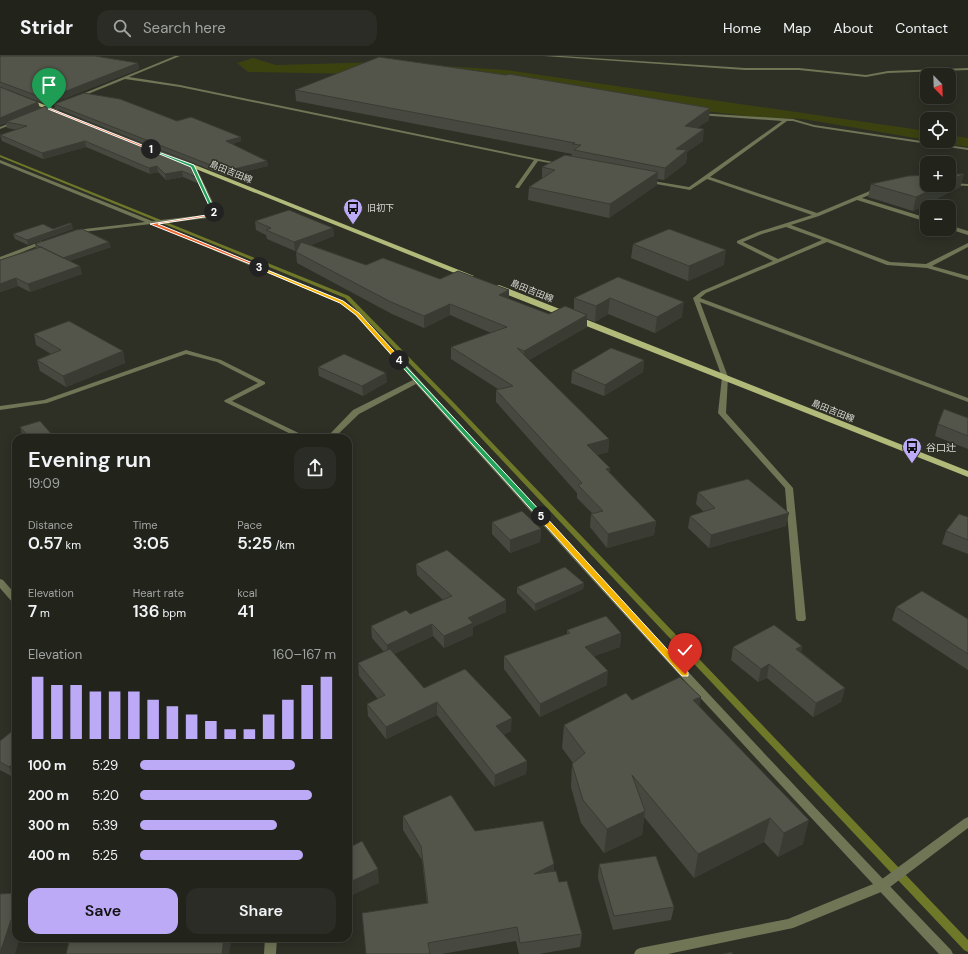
<!DOCTYPE html>
<meta charset="utf-8">
<style>
:root{--surface:#22241c;--page:#2a2c25;--text:#f1f3f6;--muted:#a2a4a3;--line:#3f413b;--accent:#bcaaf6}
body{margin:0;font-family:"DM Sans","Noto Sans JP",sans-serif;background:var(--page);color:var(--text);height:100vh;display:flex;flex-direction:column;font-size:15px;white-space:nowrap}
*{box-sizing:border-box;margin:0}
p{font-size:13px;color:var(--muted)}
.icon{flex:none;width:22px;height:22px;fill:none;stroke:currentColor;stroke-width:2;stroke-linecap:round;stroke-linejoin:round}
.map{position:relative;flex:1;overflow:hidden}
.sheet{position:absolute;left:12px;top:378px;width:340px;height:508px;display:flex;flex-direction:column;background:var(--surface);border-radius:12px;box-shadow:0 2px 10px #0003,0 0 0 1px var(--line)}
.sheet>*{flex:none}
.needle{width:26px;rotate:157deg}
.tools{position:absolute;left:920px;top:12px;display:grid;gap:8px}
.tools a{display:grid;place-items:center;width:36px;height:36px;border-radius:8px;background:var(--surface);box-shadow:0 2px 10px #0003,0 0 0 1px var(--line);font-size:20px}
.pin{position:absolute;display:grid;place-items:center;width:34px;height:34px;color:#fff;margin:-41px -17px;border-radius:50% 50% 50% 0;rotate:-45deg;box-shadow:0 0 4px #0007}
.pin .icon{rotate:45deg}
.km{position:absolute;width:20px;height:20px;margin:-10px;border-radius:50%;background:#222;color:#fff;font-size:11px;line-height:20px;text-align:center}
.round{display:grid;place-items:center;flex:none;width:42px;height:42px;border-radius:12px;background:var(--page)}
.head{display:flex;align-items:center;justify-content:space-between;height:68px;padding:0 16px}
h1{font-size:22px;font-weight:600;line-height:30px}
.stats{display:grid;grid-template-columns:repeat(3,1fr);gap:6px;height:68px;padding:4px 16px}
.stats div{display:grid;align-content:center}
.stats b{font-size:17px;font-weight:600}
.stats small{font-size:11px;font-weight:400}
.stats p{font-size:11px}
.chart{height:112px;padding:8px 16px}
.chart p{display:flex;justify-content:space-between}
.chart svg{width:100%;height:72px;margin-top:4px;stroke:var(--accent);stroke-width:6}
.action{display:flex;gap:8px;margin-top:auto;padding:8px 16px}
.action a{flex:1;height:46px;border-radius:12px;background:var(--accent);color:#111;font-size:16px;font-weight:600;line-height:46px;text-align:center}
.action a+a{background:var(--page);color:var(--text)}
ul{padding:0 16px;list-style:none;font-size:13px}
li{display:grid;grid-template-columns:64px 48px 1fr;align-items:center;height:30px}
li i{height:10px;border-radius:5px;background:var(--accent)}
header{display:flex;align-items:center;gap:24px;box-sizing:border-box;height:56px;padding:0 20px;background:var(--surface);border-bottom:1px solid var(--line)}
header strong{font-size:19px}
nav{display:flex;gap:22px;margin-inline-start:auto;font-size:14px}
.search{width:280px;height:36px;background:var(--page);display:flex;align-items:center;gap:10px;box-sizing:border-box;padding:0 14px;border-radius:12px;color:var(--muted);font-size:15px}
.map>svg:first-child{display:block}
.green{fill:#3c4110}
.lines{fill:none;stroke-linecap:round;stroke-linejoin:round}
.stream{fill:#6f7729;fill-rule:evenodd}
.minor{fill:#707556;fill-rule:evenodd}
.tertiary{fill:#707556;fill-rule:evenodd}
.primary{fill:#b2ba7a;fill-rule:evenodd}
.wall{fill:#474940}
.shaded-wall{fill:#3a3c34}
.building{fill:#53554a;stroke:#3a3c34}
.split-1{fill:#f0652b;stroke:#fff}
.split-2{fill:#22a559;stroke:#fff}
.split-3{fill:#f0652b;stroke:#fff}
.split-4{fill:#f5b400;stroke:#fff}
.split-5{fill:#22a559;stroke:#fff}
.split-6{fill:#f5b400;stroke:#fff}
.labels{text-anchor:middle;stroke-width:3;stroke-linejoin:round;paint-order:stroke}
.far-street-label{font-size:9px;fill:#dcddd7;stroke:#2e3026}
.far-poi-label{font-size:9px;fill:#dcddd7;stroke:#2e3026;text-anchor:start}
.poi-label{font-size:10px;fill:#dcddd7;stroke:#2e3026;text-anchor:start}
</style>
<header>
<strong>Stridr</strong>
<div class="search"><svg class="icon" aria-label="search" viewBox="0 0 24 24"><circle cx="10" cy="10" r="6"/><path d="M15 15l6 6"/></svg>Search here</div>
<nav><a>Home</a><a>Map</a><a>About</a><a>Contact</a></nav>
</header>
<div class="map">
<svg width="968" height="898" viewBox="0 0 968 898">
<rect width="100%" height="100%" fill="#2e3026"/>
<path class="green" d="M253,2L276,9L384,6L506,14L927,75V84L803,63L758,61L356,18L248,16L237,7Z
M949,79L968,82V91L933,85H949Z"/>
<g class="lines">
<path class="stream" d="M0,99L349,240L455,348L968,884V896L964,894L451,350L345,242L0,101Z"/>
<path class="minor" d="M175,0H180L129,21L180,29L563,108L561,109L538,105L519,132H517L515,131L534,104L180,31L125,23L78,42L75,41Z
M544,0H562L745,12H799L866,19L888,15L968,12V14L888,17L866,21L799,14H745Z
M699,57L793,63L814,69L968,92V94L814,71L793,65H787L710,121L817,157L877,132H881V134L862,142L927,162V166L857,144L819,160L791,169L890,206L926,208L968,187V191L932,210L968,220V224L927,212L887,209L827,186L706,237L700,242L968,342V346L700,246L728,321L726,357L793,432L806,563L804,565H798L796,563L785,432L718,357L722,321L693,242L702,235L773,205L737,187V185L758,176L812,159L707,123L690,134L645,126V125L647,124L689,131L782,65L698,59ZM786,171L822,184L778,203L743,186L762,178Z
M15,65L18,66L0,73V71Z
M0,104L152,165L213,158L191,110L195,109L219,159L216,161L158,168L344,245L359,257C554,472 750,685 951,894L953,898H939C762,711 588,520 416,328L359,358L334,382H326L353,354L413,324L355,259L340,247L151,168L74,177V175L76,174L145,166L0,107Z
M949,127L968,128V130L947,129H949Z
M949,169L968,175V179L949,173Z
M42,185L47,186L0,205V201Z
M186,294L221,304L265,326V328L232,345L309,382H299L225,346L224,345L225,344L258,327L217,306L186,298L47,347L0,354V350L44,344Z
M0,523L3,524L16,539V548L13,547L0,532Z
M265,882H277L276,898H264Z"/>
<path class="tertiary" d="M968,761V772L886,834L793,872L668,898H634L636,894L640,892L788,863L878,826L964,763Z"/>
<path class="primary" d="M0,32L58,54L59,55L54,56L0,35Z
M176,103H180L474,220L467,222L176,105Z
M493,229H499L968,415V421L493,233Z"/>
</g>
<path class="wall" d="M0,0L138,7L139,13L48,49L6,33L40,52L196,121L197,127L183,121L166,124L158,116L150,118L86,91L43,103L2,85L0,79L17,74L7,72L6,67L0,69Z
M295,34L709,64L697,72L703,85L687,96L686,107L664,124L657,123V129L609,162L528,144L529,131L542,122V111L571,100L572,98L296,45Z
M54,48L177,65L241,85L232,88L267,105L268,110L226,120L55,52Z
M964,118L960,131L913,155L868,141L871,128Z
M255,165L333,172L334,180L311,189L366,209L440,223L509,234V243L549,258L574,254V242L618,221L682,261L655,277L608,258L595,266L587,263V271L529,304L609,383L608,396L597,399L610,412V417L656,465L654,479L607,492L590,471L591,458L592,457L577,442V437L496,346V334L498,333L451,303V291L491,277L450,259L424,272L392,258L297,207L296,196L297,194L295,195L267,183L266,179L256,174Z
M53,173H73L28,189L15,183L13,178Z
M35,188L111,191L69,205L82,218L30,236L18,230L0,236V204L36,192Z
M633,188L724,209L688,225L631,202Z
M34,278L123,295L125,307L66,331L40,315L37,304L51,298L36,289Z
M644,304L643,316L604,340L571,327L572,315Z
M318,311L387,326L363,340L319,320Z
M968,362V393L935,380L938,368Z
M20,371L55,382H23Z
M698,436L786,470L709,492L688,472L690,460L704,456L696,448Z
M968,461V498L942,488L946,475Z
M492,466L541,473L540,486L510,497L492,478Z
M416,508L506,544V556L473,571V579L444,592L433,580L394,598L424,632L511,675L503,679L527,705L526,718L494,731L437,659L386,683L368,660L367,648L378,643L359,620L358,607L384,596L372,582L371,570L410,558L443,544L417,519Z
M584,527L583,533L535,555L517,537V531Z
M896,551L968,563V614L892,564Z
M567,574L621,577L620,591L594,600L607,629L540,661L504,613V600L567,578Z
M802,590L801,596L845,632L841,646L813,661L767,622L758,626L731,604L733,591Z
M632,644L699,650L803,788L778,801L764,786L694,822L644,761L642,779L604,797L581,767L571,731L572,708L573,707L562,692L564,669Z
M16,672V718L13,721L0,714V685Z
M403,760L475,775L554,808V815L582,878L580,891L539,898H519L516,885L442,898H366L427,847L422,804L403,774Z
M599,808L674,851L671,864L613,874L598,822Z"/>
<path class="shaded-wall" d="M138,7L139,13L48,49L46,43Z
M38,46L40,52L6,66V67L0,69V62Z
M710,52L709,64L684,82L685,70Z
M704,73L703,85L687,96L686,107L664,124L665,112L676,93Z
M241,81V85L227,89L226,85Z
M85,85L86,91L43,103L42,97Z
M267,105L268,110L226,120V115Z
M157,110L158,116L150,118L149,112Z
M182,115L183,121L166,124L165,118Z
M658,116L657,129L609,162L610,148Z
M964,118L960,131L913,155L916,141L941,129H949V125Z
M72,168L73,173L28,189L27,184Z
M333,172L334,180L295,195L294,186Z
M109,186L111,191L63,207L62,202Z
M726,194L724,209L688,225L689,210Z
M80,210L82,218L30,236L28,228Z
M16,222L18,230L0,236V228Z
M509,234V245L499,239Z
M610,242L608,258L595,266L596,250Z
M684,246L682,261L655,277L657,261Z
M450,248V259L424,272V260Z
M587,259V271L523,307L524,295Z
M123,295L125,307L66,331L63,320Z
M644,304L643,316L604,340L605,329Z
M386,317L387,326L363,340L362,330Z
M609,383L608,396L586,402L587,389Z
M610,412L609,425L606,413Z
M789,457L786,470L709,492L711,479Z
M656,465L654,479L607,492L608,478Z
M541,473L540,486L510,497V484Z
M584,527L583,533L535,555V548Z
M506,544V556L473,571V579L444,592V580L468,562Z
M432,568L433,580L388,601L387,589Z
M621,577L620,591L584,604L585,591Z
M802,590L799,603L796,593Z
M769,608L767,622L758,626L761,613Z
M608,615L607,629L540,661V648Z
M845,632L841,646L813,661L816,647Z
M701,641L697,665L693,644Z
M437,646V659L386,683V671Z
M512,662L511,675L496,683V670Z
M16,705V718L13,721L9,711Z
M527,705L526,718L494,731L495,719Z
M348,731H349L351,745L348,746Z
M645,755L642,779L604,797L607,773Z
M770,762L764,786L694,822L698,798Z
M809,764L803,788L778,801L784,777Z
M554,808L553,822L534,818Z
M378,813L379,827L348,841V827Z
M16,849V882H20L15,898H0Z
M224,882H229L231,887L229,898H222Z"/>
<path class="building" d="M0,0H95L138,7L46,43L0,26Z
M379,1L506,19L509,18L710,52L685,70L704,73L676,93L687,94L665,112L574,94L581,89L572,88L575,87L295,34Z
M0,31L38,46L0,62Z
M84,37L120,43L177,65L191,61L241,81L226,85L267,105L226,115L54,48Z
M46,50L190,106L196,121L182,115L165,118L157,110L149,112L85,85L42,97L0,79L27,70L6,66Z
M565,99L658,116L610,148L529,131L555,114L542,111Z
M949,118H964L949,125Z
M927,119V129H941L916,141L871,128L908,120Z
M289,154L333,172L294,186L266,174L271,172L255,165Z
M70,167L72,168L27,184L13,178L43,168L53,173Z
M82,173L109,186L63,202L41,191H40L35,188L76,174Z
M669,173L726,194L689,210L633,188Z
M301,186L366,209L383,202L440,223L458,215L509,234L499,239L549,258L565,250L587,259L524,295L517,292L609,383L587,389L610,412L606,413L656,465L608,478L591,458L603,455L578,429L582,427L496,334L513,330L451,291L507,271L450,248L424,260L391,246L296,196Z
M41,191L80,210L28,228L16,222L0,228V204Z
M618,221L684,246L657,261L610,242L596,250L574,242Z
M69,265L123,295L63,320L37,304L61,294L34,278Z
M611,292L644,304L605,329L572,315Z
M344,298L386,317L362,330L318,311Z
M944,353L968,362V380L938,368Z
M40,365L55,382H30L20,371Z
M748,423L789,457L711,479L690,460L715,452L698,436Z
M522,455L541,473L510,484L492,466Z
M959,458L968,461V484L946,475Z
M447,494L506,544L468,562L473,567L444,580L432,568L387,589L371,570L406,554L410,558L452,540L416,508Z
M565,511L584,527L535,548L517,531Z
M922,535L968,563V598L896,551Z
M606,560L621,577L585,591L608,615L540,648L504,600L570,577L567,574Z
M774,569L802,590L796,593L845,632L816,647L769,608L761,613L733,591Z
M390,593L424,632L465,613L512,662L496,670L527,705L495,719L437,646L386,671L367,648L385,639L358,607Z
M680,621L701,641L693,644L809,764L784,777L770,762L698,798L632,719L645,755L607,773L583,744L572,708L585,697L564,669L626,637L632,644Z
M16,672V705L9,711L0,706V685Z
M451,739L475,775L543,765L554,808L534,818L556,815L559,826L567,825L582,878L520,887L517,871L428,887L430,898H366L362,857L428,847L421,790L403,760Z
M362,785L378,813L348,827V792Z
M656,800L674,851L614,860L599,808Z
M16,837V849L0,897V838Z
M70,882H224L222,898H66Z
M732,896V898H723Z"/>
<path class="split-1" d="M49,52L152,93H153L150,94L48,53Z"/>
<path class="split-2" d="M150,93L194,109L216,157L212,156L191,111L150,94Z"/>
<path class="split-3" d="M213,155H216L217,159L158,168L260,210V212L150,168L213,158Z"/>
<path class="split-4" d="M257,210L343,245L359,257L402,304L397,305L356,259L340,247L257,212Z"/>
<path class="split-5" d="M399,303L543,458V461H538L397,305Z"/>
<path class="split-6" d="M538,458H543L688,616V620H682L538,461Z"/>
<defs>
<symbol id="bus-pin" viewBox="-11 -11 22 30"><path d="M0 17L-7.5 6A9.5 9.5 0 1 1 7.5 6Z" fill="#bcaaf6" stroke="#2e3026"/><path d="M-5-6H5V4H4V6H2V4H-2V6H-4V4H-5ZM-3.5-4V0h7V-4ZM-3.5 1.2v1.5H-2V1.2ZM2 1.2v1.5H3.5V1.2Z" fill="#111"/></symbol>
</defs>
<g fill-rule="evenodd">
<use href="#bus-pin" x="342" y="141" width="22" height="30"/>
<use href="#bus-pin" x="901" y="380" width="22" height="30"/>
</g>
<g class="labels">
<g class="far-street-label">
<text transform="translate(231 116) rotate(22)" y="3">島田吉田線</text>
<text transform="translate(532 235) rotate(22)" y="3">島田吉田線</text>
<text transform="translate(833 355) rotate(22)" y="3">島田吉田線</text>
</g>
<g class="far-poi-label">
<text x="367" y="155">旧初下</text>
</g>
<g class="poi-label">
<text x="926" y="395">谷口辻</text>
</g>
</g>
</svg>
<div class="tools">
<a><svg class="needle" viewBox="-14 -14 28 28"><path d="M0-13l5 13h-10z" fill="#e53935"/><path d="M0 13l5-13h-10z" fill="#a2a4a3"/></svg></a>
<a><svg class="icon" aria-label="locate" viewBox="0 0 24 24"><circle cx="12" cy="12" r="6"/><path d="M12 2v4M12 18v4M2 12h4M18 12h4"/></svg></a>
<a>+</a>
<a>−</a>
</div>
<div class="pin" style="left:49px;top:53px;background:#1e9e55"><svg class="icon" aria-label="arrive" viewBox="0 0 24 24"><path d="M6 21V4h12l-3 4 3 4H6"/></svg></div>
<div class="pin" style="left:685px;top:618px;background:#d93025"><svg class="icon" aria-label="check" viewBox="0 0 24 24"><path d="M5 12l5 5 9-10"/></svg></div>
<b class="km" style="left:151px;top:93px">1</b>
<b class="km" style="left:214px;top:156px">2</b>
<b class="km" style="left:259px;top:211px">3</b>
<b class="km" style="left:399px;top:304px">4</b>
<b class="km" style="left:541px;top:460px">5</b>
<section class="sheet">
<div class="head"><div><h1>Evening run</h1><p>19:09</p></div><a class="round"><svg class="icon" aria-label="share" viewBox="0 0 24 24"><path d="M12 15V3M7 8l5-5 5 5M5 13v7h14v-7"/></svg></a></div>
<div class="stats">
<div><p>Distance</p><b>0.57<small> km</small></b></div>
<div><p>Time</p><b>3:05</b></div>
<div><p>Pace</p><b>5:25<small> /km</small></b></div>
</div>
<div class="stats">
<div><p>Elevation</p><b>7<small> m</small></b></div>
<div><p>Heart rate</p><b>136<small> bpm</small></b></div>
<div><p>kcal</p><b>41</b></div>
</div>
<div class="chart"><p><span>Elevation</span>160–167 m</p>
<svg viewBox="0 0 160 44" preserveAspectRatio="none"><path d="M5 44V6M15 44V11M25 44V11M35 44V15M45 44V15M55 44V15M65 44V20M75 44V24M85 44V29M95 44V33M105 44V38M115 44V38M125 44V29M135 44V20M145 44V11M155 44V6"/></svg>
</div>
<ul>
<li><b>100 m</b>5:29<i style="width:79%"></i></li>
<li><b>200 m</b>5:20<i style="width:88%"></i></li>
<li><b>300 m</b>5:39<i style="width:70%"></i></li>
<li><b>400 m</b>5:25<i style="width:83%"></i></li>
</ul>
<div class="action"><a>Save</a><a>Share</a></div>
</section>
</div>
